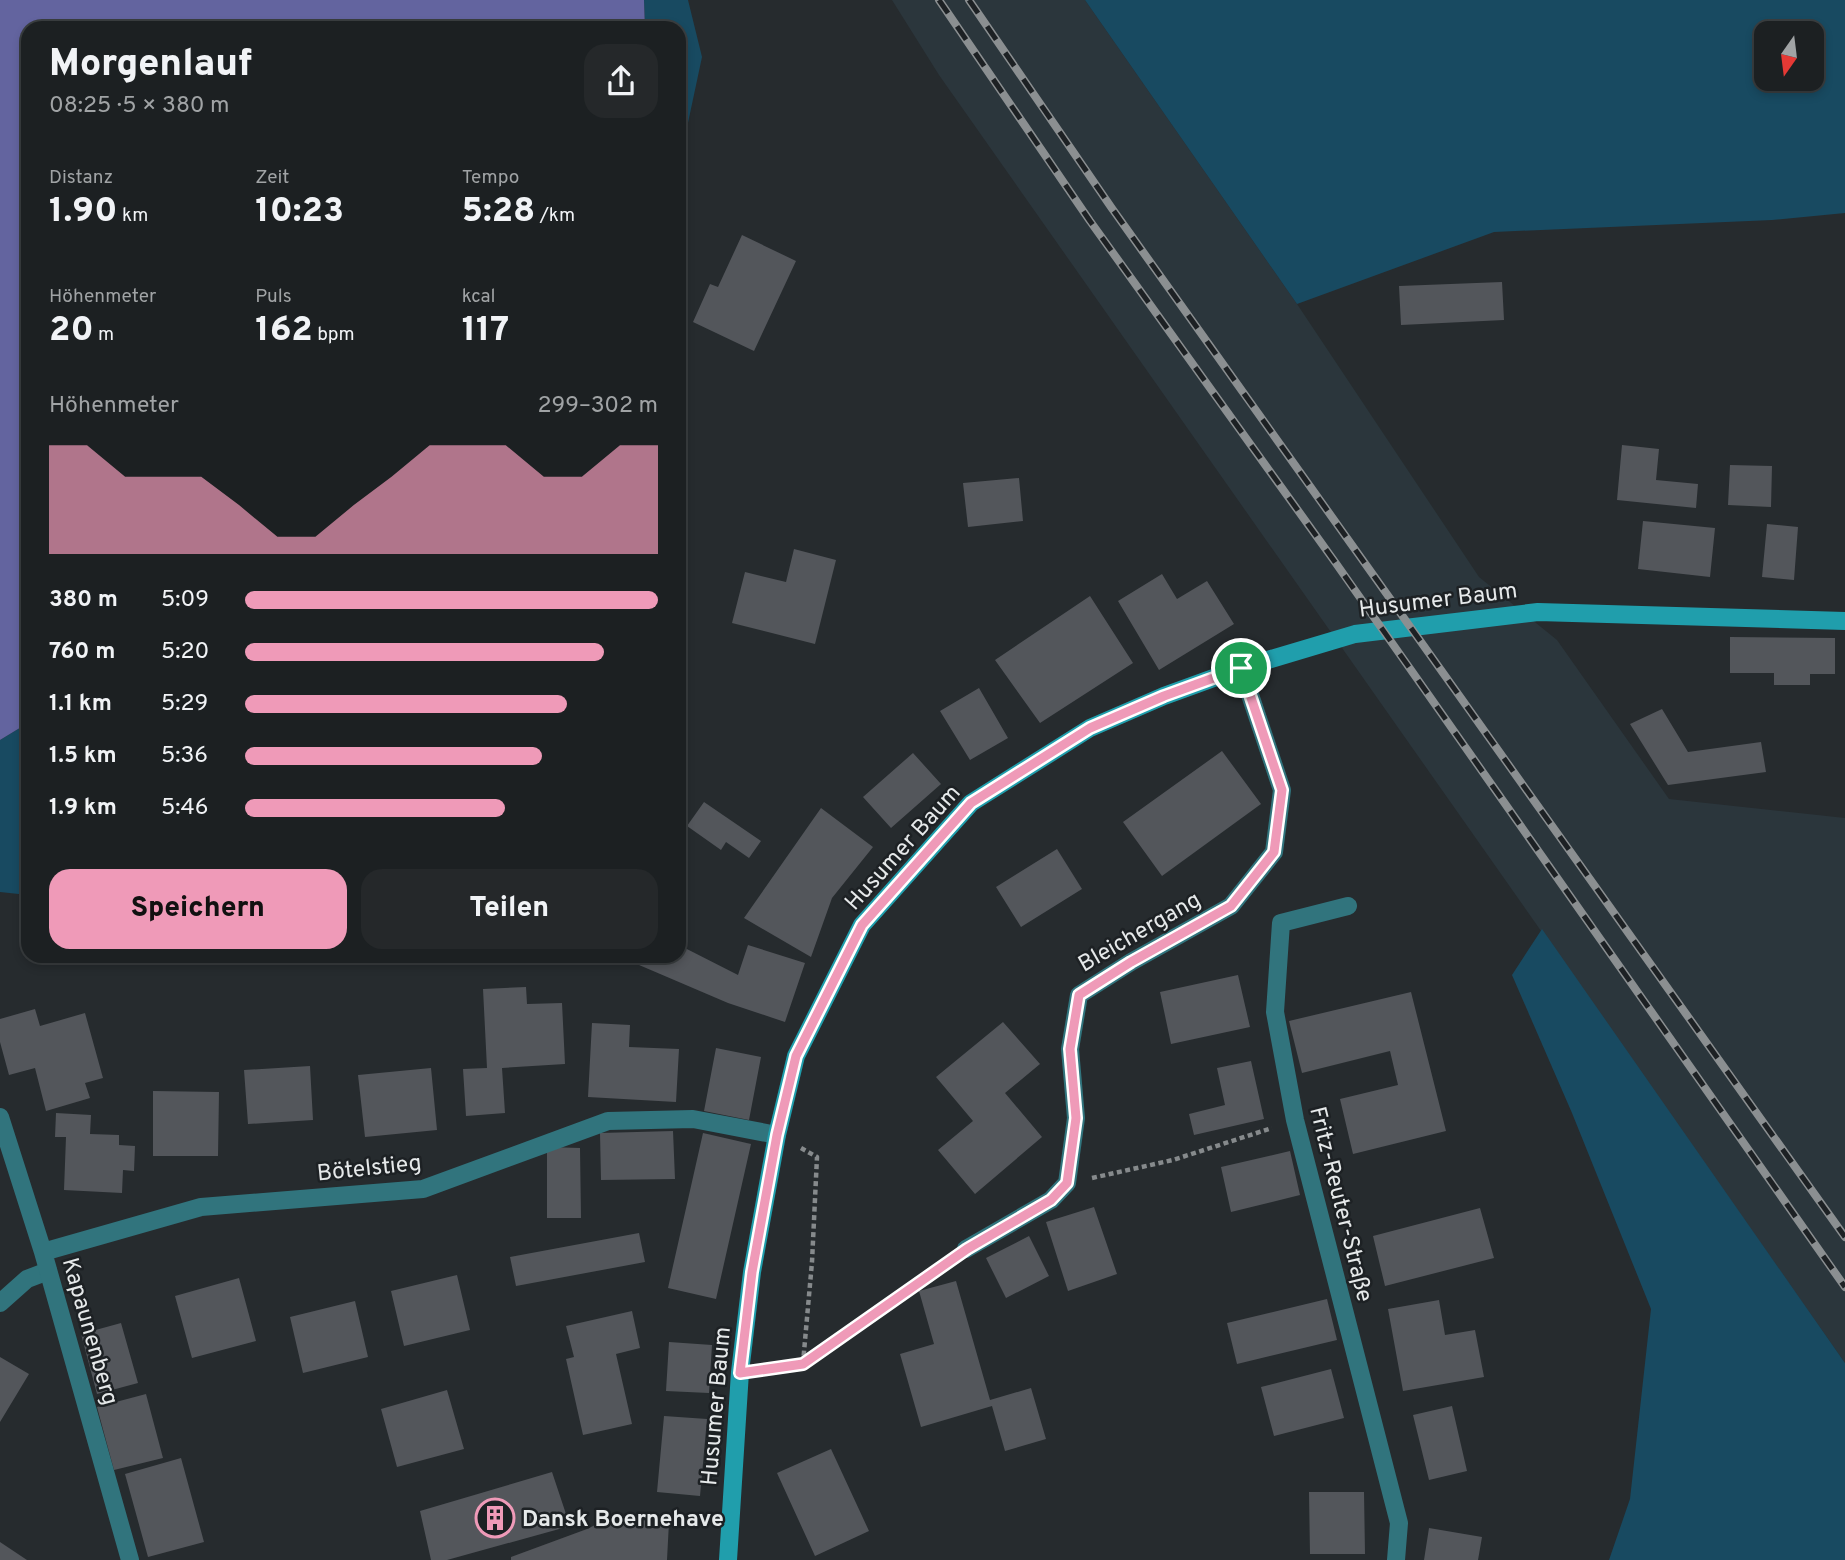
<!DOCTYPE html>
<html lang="de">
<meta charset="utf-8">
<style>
:root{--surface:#1c2022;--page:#25282a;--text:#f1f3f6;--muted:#a0a3a5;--line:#3a3e40;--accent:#ef9ab8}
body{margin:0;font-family:Overpass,sans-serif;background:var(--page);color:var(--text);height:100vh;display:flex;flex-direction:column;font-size:26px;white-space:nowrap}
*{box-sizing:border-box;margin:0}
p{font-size:23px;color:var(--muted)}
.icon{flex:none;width:38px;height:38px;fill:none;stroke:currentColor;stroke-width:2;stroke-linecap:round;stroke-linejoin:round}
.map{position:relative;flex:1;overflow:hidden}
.side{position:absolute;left:21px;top:21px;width:665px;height:942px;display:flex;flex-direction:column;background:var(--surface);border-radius:21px;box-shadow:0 4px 10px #0003,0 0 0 2px var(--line)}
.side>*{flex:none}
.needle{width:46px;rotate:194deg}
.tools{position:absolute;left:1754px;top:21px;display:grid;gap:14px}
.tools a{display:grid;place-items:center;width:70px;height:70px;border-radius:14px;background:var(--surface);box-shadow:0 4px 10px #0003,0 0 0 2px var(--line);font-size:35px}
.pin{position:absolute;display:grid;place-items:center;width:60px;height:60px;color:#fff;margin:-30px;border:4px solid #fff;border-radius:50%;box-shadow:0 2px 7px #0007}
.round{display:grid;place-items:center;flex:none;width:74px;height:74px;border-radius:21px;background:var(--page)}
.head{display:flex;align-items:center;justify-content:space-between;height:119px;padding:0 28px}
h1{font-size:38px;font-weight:800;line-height:52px}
.figures{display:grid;grid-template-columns:repeat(3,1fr);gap:10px;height:119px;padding:7px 28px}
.figures div{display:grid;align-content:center}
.figures b{font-size:35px;font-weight:800}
.figures small{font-size:19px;font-weight:400}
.figures p{font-size:19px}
.chart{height:196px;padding:14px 28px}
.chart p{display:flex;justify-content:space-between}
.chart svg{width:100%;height:126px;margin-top:7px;fill:var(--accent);opacity:.7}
.cta{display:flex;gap:14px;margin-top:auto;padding:14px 28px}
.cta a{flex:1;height:80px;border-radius:21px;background:var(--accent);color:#111;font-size:28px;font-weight:800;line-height:80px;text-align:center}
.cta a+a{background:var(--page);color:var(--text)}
ul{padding:0 28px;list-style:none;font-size:23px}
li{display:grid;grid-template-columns:112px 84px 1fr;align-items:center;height:52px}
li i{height:18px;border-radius:9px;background:var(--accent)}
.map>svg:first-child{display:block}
.built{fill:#2b363c}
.green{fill:#184a61;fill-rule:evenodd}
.water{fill:#63649f}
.building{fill:#53565b}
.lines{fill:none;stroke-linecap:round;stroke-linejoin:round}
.path{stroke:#868a8c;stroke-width:4.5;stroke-dasharray:5 3.5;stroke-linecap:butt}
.lane{stroke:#31747d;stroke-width:18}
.street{stroke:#31747d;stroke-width:18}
.secondary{stroke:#209eac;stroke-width:18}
.rail-casing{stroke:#8b8f91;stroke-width:8}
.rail{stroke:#1d2124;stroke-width:5;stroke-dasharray:16;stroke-linecap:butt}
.route-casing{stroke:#fff;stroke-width:14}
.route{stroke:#ef9ab8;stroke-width:9}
.labels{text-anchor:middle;stroke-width:5;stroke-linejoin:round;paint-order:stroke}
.street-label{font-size:23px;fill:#e6e9ea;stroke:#1d2124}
.poi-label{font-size:23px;font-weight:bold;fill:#e6e9ea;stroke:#1d2124;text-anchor:start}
</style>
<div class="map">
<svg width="1845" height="1560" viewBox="0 0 1845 1560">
<rect width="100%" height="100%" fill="#262b2e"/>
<path class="built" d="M892,0H1085L1297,304L1479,577L1557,640L1669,799L1845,818V1363L939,75Z"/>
<path class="green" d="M644,0H688L702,57L679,165V28H645Z
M1085,0H1845V213L1772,220L1494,232L1297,304ZM1811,33V79H1766V33Z
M28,723V895L0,892V740Z
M1542,929L1845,1363V1560H1609L1630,1499L1651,1309L1572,1113L1512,975Z"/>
<path class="water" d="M0,0H644L645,28H28V723L0,740Z"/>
<path class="building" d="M742,235L796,261L754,351L693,322L710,284L718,287Z
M1502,282L1504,320L1401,325L1399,286Z
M1622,445L1659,449L1656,480L1698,484L1696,508L1617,500Z
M1730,465L1772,466L1771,507L1728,505Z
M1019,478L1023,521L968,527L963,483Z
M1643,521L1715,528L1710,577L1638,569Z
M1767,524L1798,527L1794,580L1762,577Z
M794,549L836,560L815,644L732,623L745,572L786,582Z
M1162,574L1177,599L1207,581L1234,624L1159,670L1118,601Z
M1090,596L1133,663L1040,723L995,660Z
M1730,637L1835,638V674H1810V685H1774V673H1730Z
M979,688L1008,738L970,760L940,711Z
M1662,709L1688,752L1761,742L1766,772L1668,785L1630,724Z
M1222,751L1261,804L1162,876L1123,822Z
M913,753L941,784L891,828L863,797Z
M704,802L761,841L749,858L726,842L721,850L687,826Z
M821,808L873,847L832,898L811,957L744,918Z
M1057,849L1082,889L1021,927L996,887Z
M679,945L738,975L748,945L805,963L785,1022L728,1003L618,956H679Z
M1238,975L1250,1027L1171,1044L1160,992Z
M526,987L527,1004L562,1003L565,1064L502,1068L505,1113L466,1116L463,1069L487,1068L483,989Z
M1411,992L1446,1131L1353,1154L1340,1099L1398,1085L1390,1051L1302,1073L1289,1021Z
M35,1009L40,1026L85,1013L103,1078L85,1083L90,1098L46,1111L35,1068L9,1075L0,1042V1019Z
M1003,1022L1040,1064L1005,1093L1042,1137L975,1194L938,1150L973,1121L936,1077Z
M592,1023L630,1025L629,1047L679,1049L676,1102L588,1097Z
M716,1048L761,1057L749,1120L704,1111Z
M1251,1061L1264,1119L1194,1135L1189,1114L1225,1105L1217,1068Z
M310,1066L313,1120L248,1124L244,1070Z
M431,1068L437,1130L365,1137L358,1075Z
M153,1091L219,1092L218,1156H153Z
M56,1113L91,1115L90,1134L119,1135V1145L135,1146L134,1171L123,1170L122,1193L64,1190L66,1137H55Z
M673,1131L675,1179L601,1180L600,1133Z
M703,1133L751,1144L716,1299L668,1288Z
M547,1147L580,1148L581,1218H547Z
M1290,1151L1300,1195L1231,1212L1221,1167Z
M1094,1207L1117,1274L1068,1291L1046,1222Z
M1480,1208L1494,1258L1385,1286L1373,1236Z
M639,1233L645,1262L516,1286L510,1257Z
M1029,1236L1049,1276L1006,1298L986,1258Z
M457,1275L470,1330L404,1346L391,1291Z
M239,1278L256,1341L192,1358L175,1296Z
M956,1281L990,1400L1031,1388L1046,1439L1005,1451L992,1406L921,1427L900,1354L934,1344L919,1291Z
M1327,1299L1337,1340L1237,1364L1227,1323Z
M1439,1300L1445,1335L1475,1330L1484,1377L1403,1391L1388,1309Z
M355,1301L368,1357L303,1373L290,1317Z
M632,1311L640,1348L616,1354L632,1424L583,1435L566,1359L574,1357L566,1326Z
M121,1323L138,1383L97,1394L81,1334Z
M669,1342L712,1345L709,1393L666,1391Z
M0,1357L29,1374L0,1422Z
M1331,1369L1344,1418L1274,1436L1261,1387Z
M447,1390L464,1449L397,1467L381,1409Z
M146,1394L163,1458L114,1470L97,1407Z
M1452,1406L1467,1471L1429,1480L1413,1415Z
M664,1416L707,1419L700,1496L657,1492Z
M831,1449L869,1531L815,1556L777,1473Z
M181,1458L204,1542L148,1557L125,1474Z
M552,1472L570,1526L447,1560H431L420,1511Z
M1309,1492H1364L1365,1554H1310Z
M609,1518L669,1522L667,1560H511V1557L587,1529Z
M1429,1528L1482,1537L1478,1560H1424Z
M0,1542L27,1560H0Z"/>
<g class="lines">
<path class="path" d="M801,1148L817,1157L812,1262L803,1363
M1092,1178L1173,1160L1272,1128
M766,1369L803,1364L946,1263"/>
<path class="lane" d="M0,1303L27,1279L48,1271"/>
<path class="street" d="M1348,906L1281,923L1275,1012L1295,1120L1399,1523L1396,1560
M0,1117L43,1252L130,1560
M966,1249L1051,1200L1067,1183L1076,1118L1070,1049L1079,995L1131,962L1231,906L1274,852L1282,790L1241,668
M43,1252L201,1207L423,1189L608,1121L693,1119L777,1135"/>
<path class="secondary" d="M728,1560L740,1372L752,1272L777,1135L796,1056L862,925L971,803L1090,728L1164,696L1241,668L1355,634L1538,612L1845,621"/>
<defs>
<path id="rail" d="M939,0L1090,221L1335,562L1845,1287
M969,0L1111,207L1845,1237"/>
</defs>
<use href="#rail" class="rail-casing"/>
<use href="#rail" class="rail"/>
</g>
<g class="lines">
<defs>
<path id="route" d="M1241,668L1282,790L1274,852L1231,906L1131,962L1079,995L1070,1049L1076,1118L1067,1183L1051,1200L967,1249L803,1364L740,1373L752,1272L777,1135L796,1056L862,925L971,803L1090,728L1164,696Z"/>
</defs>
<use href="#route" class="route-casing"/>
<use href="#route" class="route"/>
</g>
<defs>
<symbol id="building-ring" viewBox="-11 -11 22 22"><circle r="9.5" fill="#1d2124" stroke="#ef9ab8" stroke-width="1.5"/><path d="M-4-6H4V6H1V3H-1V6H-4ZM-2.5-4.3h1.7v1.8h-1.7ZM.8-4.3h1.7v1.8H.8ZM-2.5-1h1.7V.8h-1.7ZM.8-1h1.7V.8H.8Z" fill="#ef9ab8"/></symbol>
</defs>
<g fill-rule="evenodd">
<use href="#building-ring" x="473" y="1496" width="44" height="44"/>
</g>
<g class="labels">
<g class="street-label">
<text transform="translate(1438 599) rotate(-7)" y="8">Husumer Baum</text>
<text transform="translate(902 847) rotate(-48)" y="8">Husumer Baum</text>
<text transform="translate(1139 931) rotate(-30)" y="8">Bleichergang</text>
<text transform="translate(369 1167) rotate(-6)" y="8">Bötelstieg</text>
<text transform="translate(1342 1204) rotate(76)" y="8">Fritz-Reuter-Straße</text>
<text transform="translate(91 1331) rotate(74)" y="8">Kapaunenberg</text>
<text transform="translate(715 1406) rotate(-85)" y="8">Husumer Baum</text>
</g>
<g class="poi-label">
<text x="522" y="1526">Dansk Boernehave</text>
</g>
</g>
</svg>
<div class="tools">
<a><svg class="needle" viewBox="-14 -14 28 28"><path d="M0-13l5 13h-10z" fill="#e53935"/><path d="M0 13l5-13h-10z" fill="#a0a3a5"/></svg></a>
</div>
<div class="pin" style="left:1241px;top:668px;background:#1e9e55"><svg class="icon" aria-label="arrive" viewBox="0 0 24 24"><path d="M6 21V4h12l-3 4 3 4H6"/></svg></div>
<section class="side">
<div class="head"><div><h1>Morgenlauf</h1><p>08:25 · 5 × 380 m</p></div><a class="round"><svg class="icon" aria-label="share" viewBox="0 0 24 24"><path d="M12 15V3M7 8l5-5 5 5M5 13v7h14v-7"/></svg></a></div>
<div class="figures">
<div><p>Distanz</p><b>1.90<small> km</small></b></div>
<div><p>Zeit</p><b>10:23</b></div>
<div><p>Tempo</p><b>5:28<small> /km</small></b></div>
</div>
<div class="figures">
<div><p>Höhenmeter</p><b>20<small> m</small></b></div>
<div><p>Puls</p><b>162<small> bpm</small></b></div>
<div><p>kcal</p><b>117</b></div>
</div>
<div class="chart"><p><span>Höhenmeter</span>299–302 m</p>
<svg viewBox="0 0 160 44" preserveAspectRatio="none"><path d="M0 44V6L10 6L20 17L30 17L40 17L50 27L60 38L70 38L80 27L90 17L100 6L110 6L120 6L130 17L140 17L150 6L160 6V44z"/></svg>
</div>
<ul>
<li><b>380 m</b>5:09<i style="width:100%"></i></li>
<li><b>760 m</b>5:20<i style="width:87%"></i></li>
<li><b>1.1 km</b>5:29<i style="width:78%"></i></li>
<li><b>1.5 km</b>5:36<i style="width:72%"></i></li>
<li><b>1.9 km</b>5:46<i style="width:63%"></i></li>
</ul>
<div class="cta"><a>Speichern</a><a>Teilen</a></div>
</section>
</div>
